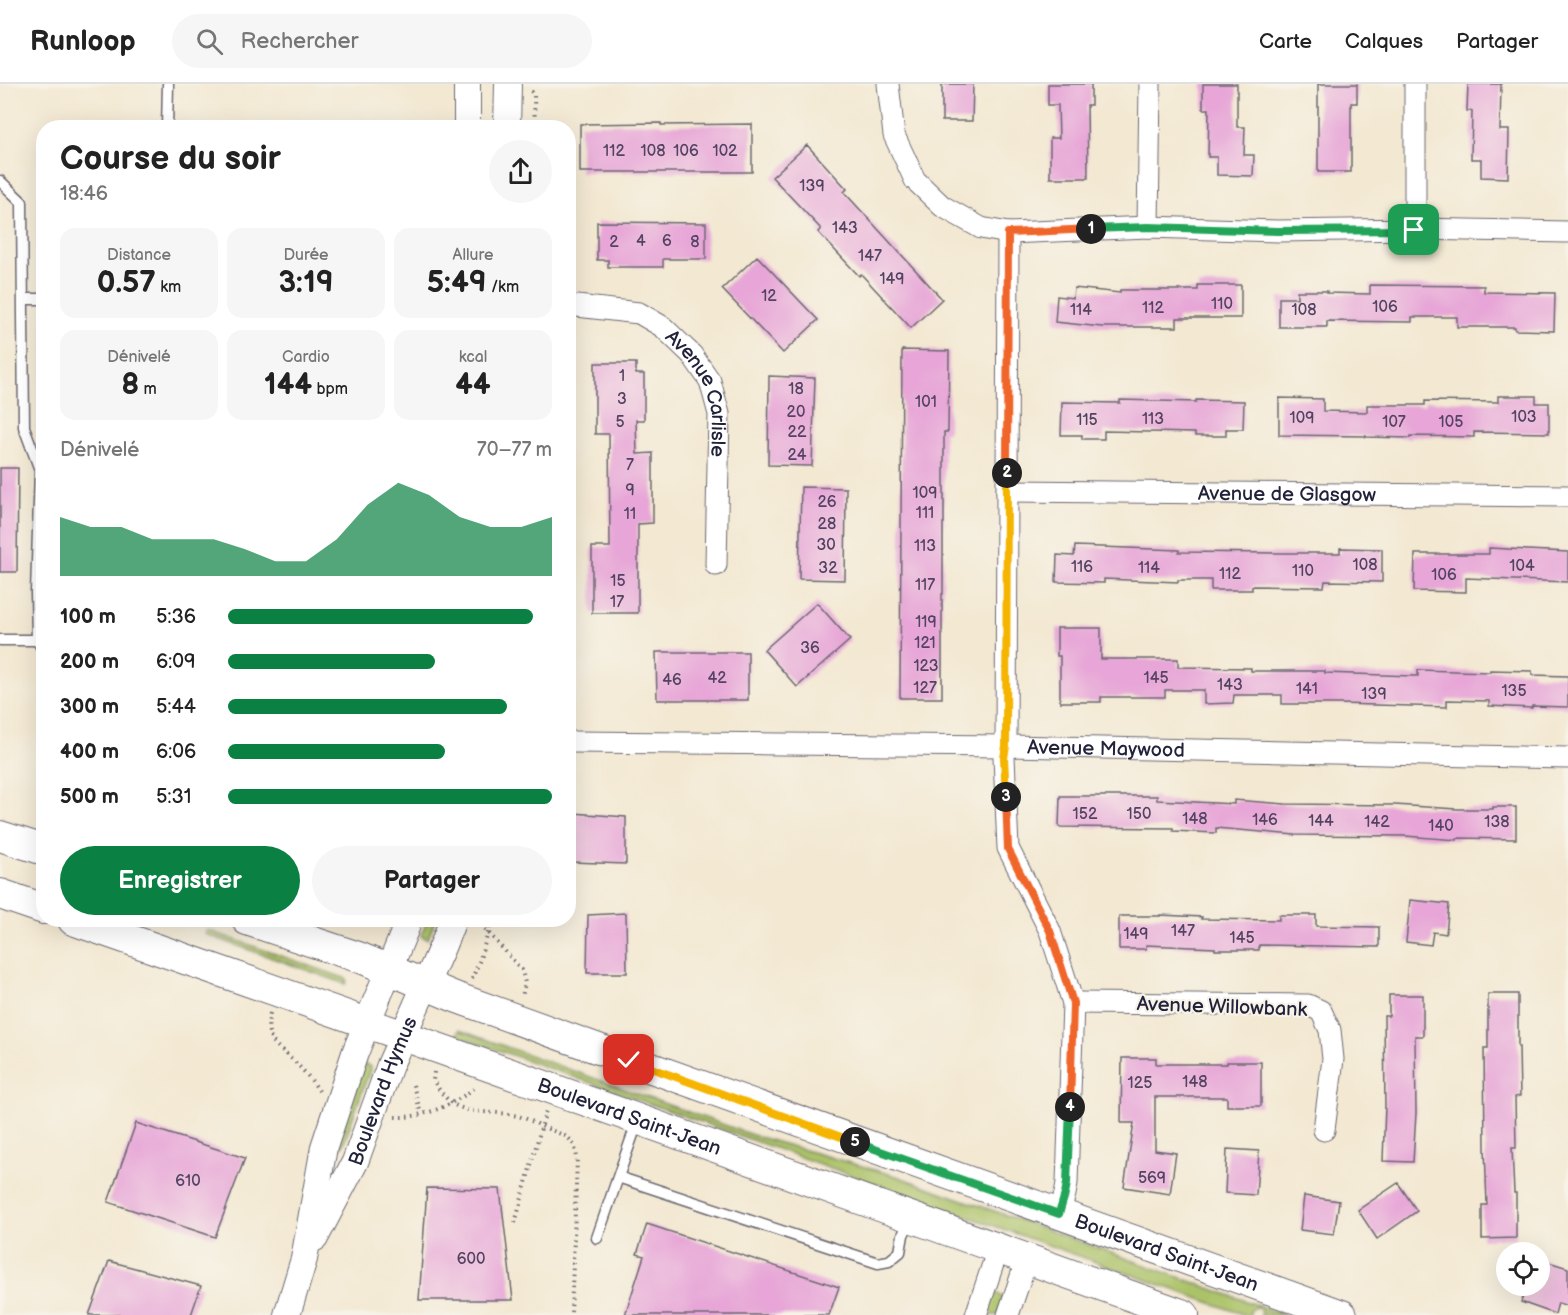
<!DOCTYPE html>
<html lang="fr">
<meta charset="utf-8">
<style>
:root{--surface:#fff;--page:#f6f6f6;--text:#222;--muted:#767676;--line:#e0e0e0;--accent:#0b8043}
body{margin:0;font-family:"Balsamiq Sans",sans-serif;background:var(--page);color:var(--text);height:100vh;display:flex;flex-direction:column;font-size:22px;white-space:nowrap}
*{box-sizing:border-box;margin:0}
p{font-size:20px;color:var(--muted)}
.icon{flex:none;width:33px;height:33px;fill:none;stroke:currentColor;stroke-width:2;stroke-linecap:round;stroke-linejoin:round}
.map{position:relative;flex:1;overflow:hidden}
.side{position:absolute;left:36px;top:36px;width:540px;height:807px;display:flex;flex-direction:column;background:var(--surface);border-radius:24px;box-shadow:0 6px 24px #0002}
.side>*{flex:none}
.fabs{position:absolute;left:1496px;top:1158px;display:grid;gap:12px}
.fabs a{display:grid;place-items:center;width:54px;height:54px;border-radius:50%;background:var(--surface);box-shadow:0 6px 24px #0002;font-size:30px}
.pin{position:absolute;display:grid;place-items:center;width:51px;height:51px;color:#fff;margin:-26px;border-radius:12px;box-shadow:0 3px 9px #0006}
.km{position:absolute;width:30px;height:30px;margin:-15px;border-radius:50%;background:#222;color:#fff;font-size:16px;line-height:30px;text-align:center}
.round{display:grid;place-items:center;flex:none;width:63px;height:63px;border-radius:32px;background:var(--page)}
.head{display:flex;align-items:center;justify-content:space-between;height:102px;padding:0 24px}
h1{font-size:33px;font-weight:700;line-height:45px}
.metrics{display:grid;grid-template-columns:repeat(3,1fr);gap:9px;height:102px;padding:6px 24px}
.metrics div{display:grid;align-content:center;border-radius:15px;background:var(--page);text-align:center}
.metrics b{font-size:30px;font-weight:700}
.metrics small{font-size:16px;font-weight:400}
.metrics p{font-size:16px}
.chart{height:168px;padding:12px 24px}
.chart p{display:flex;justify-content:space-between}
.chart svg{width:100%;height:108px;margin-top:6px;fill:var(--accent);opacity:.7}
.primary-button{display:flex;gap:12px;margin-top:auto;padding:12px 24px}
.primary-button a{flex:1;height:69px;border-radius:36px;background:var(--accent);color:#fff;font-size:24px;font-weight:700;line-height:69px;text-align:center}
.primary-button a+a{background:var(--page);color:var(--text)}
ul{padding:0 24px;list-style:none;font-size:20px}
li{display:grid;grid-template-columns:96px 72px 1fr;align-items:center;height:45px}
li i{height:15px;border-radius:8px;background:var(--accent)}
header{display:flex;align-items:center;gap:36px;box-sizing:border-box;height:84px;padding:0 30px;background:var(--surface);border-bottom:2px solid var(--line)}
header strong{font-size:28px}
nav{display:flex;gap:33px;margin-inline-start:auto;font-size:21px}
.search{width:420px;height:54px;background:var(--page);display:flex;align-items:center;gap:15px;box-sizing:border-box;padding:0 21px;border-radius:33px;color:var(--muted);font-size:22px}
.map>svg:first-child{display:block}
.green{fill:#acc267;stroke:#677251;stroke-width:1.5}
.building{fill:#e7a6d7}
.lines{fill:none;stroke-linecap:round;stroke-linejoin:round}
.service-casing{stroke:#6b6770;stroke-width:13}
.minor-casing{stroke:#6b6770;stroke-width:23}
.tertiary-casing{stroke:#6b6770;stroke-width:28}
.secondary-casing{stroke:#6b6770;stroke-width:32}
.path{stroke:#6b6770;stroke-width:4;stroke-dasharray:1.5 4.5;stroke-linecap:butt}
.service{stroke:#fff;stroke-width:10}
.minor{stroke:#fff;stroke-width:21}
.tertiary{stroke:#fff;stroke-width:26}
.secondary{stroke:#fff;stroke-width:30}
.split-1-casing{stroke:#fff;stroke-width:12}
.split-2-casing{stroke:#fff;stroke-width:12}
.split-3-casing{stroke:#fff;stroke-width:12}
.split-4-casing{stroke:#fff;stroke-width:12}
.split-5-casing{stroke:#fff;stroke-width:12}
.split-6-casing{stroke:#fff;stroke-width:12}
.split-1{stroke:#22a559;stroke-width:8}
.split-2{stroke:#f0652b;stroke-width:8}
.split-3{stroke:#f5b400;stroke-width:8}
.split-4{stroke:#f0652b;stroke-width:8}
.split-5{stroke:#22a559;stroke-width:8}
.split-6{stroke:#f5b400;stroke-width:8}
.labels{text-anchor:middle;stroke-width:4.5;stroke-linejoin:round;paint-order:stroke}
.number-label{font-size:16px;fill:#534362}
.street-label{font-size:20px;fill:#22223b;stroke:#f7f3e8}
</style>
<header>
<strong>Runloop</strong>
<div class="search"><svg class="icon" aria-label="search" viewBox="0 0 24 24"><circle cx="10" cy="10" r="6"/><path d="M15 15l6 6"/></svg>Rechercher</div>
<nav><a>Carte</a><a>Calques</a><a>Partager</a></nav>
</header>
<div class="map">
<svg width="1568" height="1231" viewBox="0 0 1568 1231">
<rect width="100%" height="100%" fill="#f7f3e8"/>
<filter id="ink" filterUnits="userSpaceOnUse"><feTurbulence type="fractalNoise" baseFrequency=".0167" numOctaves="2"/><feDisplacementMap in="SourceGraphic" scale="12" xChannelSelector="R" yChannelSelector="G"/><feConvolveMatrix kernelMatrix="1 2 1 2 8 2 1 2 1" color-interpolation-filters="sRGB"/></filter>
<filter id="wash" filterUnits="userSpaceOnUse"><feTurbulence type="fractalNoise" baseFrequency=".008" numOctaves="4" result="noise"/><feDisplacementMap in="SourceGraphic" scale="24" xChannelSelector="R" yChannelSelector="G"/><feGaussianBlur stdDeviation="1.35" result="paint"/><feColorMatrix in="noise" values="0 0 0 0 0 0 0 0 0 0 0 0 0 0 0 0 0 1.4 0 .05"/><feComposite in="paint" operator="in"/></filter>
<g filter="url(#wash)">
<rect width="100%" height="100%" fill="#f3e8d2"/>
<path class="green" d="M427,836H435L428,855L421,852Z
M207,846L347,895L346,900L205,850Z
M459,946L755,1052L896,1092L1285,1231H1260L1261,1226L1255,1223L1250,1227V1231H1245L456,951Z
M364,980L371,983L343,1061L339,1064L337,1062Z
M997,1209L1003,1214L999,1231H985L994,1211Z"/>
<g id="blocks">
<path class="building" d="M942,0H973L972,37H942Z
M1048,0H1091V21H1087L1088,94H1050V54H1059L1058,21H1048Z
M1203,0H1237V43H1245L1244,71H1254L1253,92L1217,91V73H1208L1209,25H1203Z
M1318,0H1357V19H1351V88H1318Z
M1468,0H1501L1500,46H1509L1508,94L1481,93V75H1471L1472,27H1467Z
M661,39V41L752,40V88H580V40Z
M807,61L847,105L844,108L942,215L911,244L861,190L859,192L818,148L821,145L772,93Z
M597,138L706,139V175H663V183H608V176H597Z
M757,172L818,236L783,269L722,205Z
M1198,201H1241V234H1177V243H1102L1055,238L1057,212L1073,214L1074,204L1120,209V206H1198Z
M1370,201L1484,202V208L1555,209L1554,247L1515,246V243H1457V233H1412V238L1327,237V243H1279V214H1297V207H1327V209L1370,210Z
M902,266L949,267L948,348H944V439H943V510H942V614H900Z
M595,279H636V290H644V336H636L637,370L653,369V439L638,440V529H592V463H610L609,350H595Z
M769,292L815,294L812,382L768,381Z
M1498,312H1536V319H1549V349L1474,348V353L1410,352V354L1366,353V352L1279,351V314L1323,315V327L1367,328V321H1425V317L1498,318Z
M1120,316L1196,318V316L1244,317L1243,345H1226V352H1195V349L1104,347V355H1082V351H1061L1062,318L1120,319Z
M0,384H18L17,488H0Z
M801,403L846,404L845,496L799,495Z
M1075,462L1179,466V468L1278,469H1340V464L1382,465V498L1325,497L1324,503L1252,502V506H1211V496H1178V498L1104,495V499L1056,498L1057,471L1074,472Z
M1489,464L1568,468V498L1466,494V508L1414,507L1415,470H1489Z
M817,519L850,556L797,603L764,566Z
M1057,544H1101V575H1178V583L1251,584V587H1325V589L1413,592H1418V586L1490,588V586L1532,587V591L1568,592V623L1532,622V624L1489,622V617L1447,616V623L1340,620H1282V611H1234L1233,619L1204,620V606H1165V613H1101V618H1060V572H1057Z
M656,568H748V616H657Z
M1060,712H1157V716L1234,720V716L1285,720L1395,721L1457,725H1493V723H1516V755L1457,754V756L1405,752L1295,751L1216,744V749L1173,747V744L1059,743Z
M573,729L626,733V780L572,778Z
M1410,816L1449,820L1446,850L1433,848L1431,861L1406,858Z
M626,829L627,889H587L588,831Z
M1160,831L1202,833L1201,835L1279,836V831H1316V842L1379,843V863L1259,861V866H1215V864L1146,861V865H1119V832H1160Z
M1488,910H1518V963H1519L1520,1012L1515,1013L1516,1064H1512L1514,1109H1516V1154L1482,1155V1121H1487L1485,1064L1484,964H1488Z
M1389,911H1423V952H1415L1416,1029L1413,1078L1383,1077L1385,1022L1384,932H1389Z
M1122,974H1156V980H1227V978H1261V1022H1227V1013H1155V1066L1176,1069L1170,1110L1124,1103L1134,1039H1121Z
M136,1039L245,1074L215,1153L108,1118Z
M1227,1065L1259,1067L1256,1111L1225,1109Z
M1398,1099L1417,1127L1377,1155L1358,1126Z
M427,1104L500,1105L513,1216H419Z
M1304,1112L1339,1117L1334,1150L1300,1146Z
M647,1140L839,1203L829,1231H625L644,1172L637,1170Z
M1539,1175L1568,1184V1222L1558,1219L1555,1230L1521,1218L1527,1202H1539Z
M109,1177L201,1202L191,1231H89Z"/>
</g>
</g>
<g filter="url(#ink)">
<use href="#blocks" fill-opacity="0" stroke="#6b6770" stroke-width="1.5"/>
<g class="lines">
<defs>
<path id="service" d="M167,44L168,0
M0,97L22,118L24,343L40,386L36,509L37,556L44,567
M24,215H44
M0,556H37
M638,1036L618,1093L878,1179L889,1177L900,1168L903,1151L911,1134
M597,1154L618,1093"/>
<g id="minor">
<path d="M888,0L894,51L915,96L942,122L981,144L1008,149L1148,143L1277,147L1415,145L1568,148"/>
<path d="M1148,143L1150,0"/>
<path d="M1415,145V0"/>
<path d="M1008,149L1006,662L1004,673L1008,764L1050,847L1073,919L1067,1099L1065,1110L1059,1130"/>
<path id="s1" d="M568,221L639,229L663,243L692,271L710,297L719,330L716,481"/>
<path id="s2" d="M1007,407L1568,412"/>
<path id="s3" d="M572,658L1006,662L1568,674"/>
<path d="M1073,919L1308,921L1321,927L1330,946L1333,975L1324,1046"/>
<path d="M976,1231L998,1165"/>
<path d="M1008,1231L1027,1175"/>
</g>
<g id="tertiary">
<path d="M467,44V0"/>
<path d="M507,44L508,0"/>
<path id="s4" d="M315,1154L355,1078L390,981L443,861L453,836"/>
<path d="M287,1231L304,1175L324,1063L355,969L409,836"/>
</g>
<g id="secondary">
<path d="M0,752L44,766"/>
<path d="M0,810L44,825"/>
<path id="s5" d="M73,836C444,964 814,1099 1184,1231"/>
<path id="s6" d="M247,836L361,874L455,913L629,976L1342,1231"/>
</g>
</defs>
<use href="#service" class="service-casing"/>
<use href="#minor" class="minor-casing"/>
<use href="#tertiary" class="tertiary-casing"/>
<use href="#secondary" class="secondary-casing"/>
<path class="path" d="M531,7L534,11L535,44
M477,836L522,886L525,899L522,913
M472,895L479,878L492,836
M270,929C264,958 276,960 294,977C303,986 312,996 319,1007
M434,988L433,996C440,1007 447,1018 459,1023C476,1030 495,1027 513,1031C526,1033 536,1040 548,1045C566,1052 575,1053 577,1075L571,1231
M413,1001L421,1030
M395,1033C424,1034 453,1021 476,1003
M515,1139L546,1026"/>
<use href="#service" class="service"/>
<use href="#minor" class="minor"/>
<use href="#tertiary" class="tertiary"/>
<use href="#secondary" class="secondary"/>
</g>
</g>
<g class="lines" filter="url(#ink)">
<defs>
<path id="split-1" d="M1091,145L1148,143L1277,147L1414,146"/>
<path id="split-2" d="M1007,389L1008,149L1091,145"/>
<path id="split-3" d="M1006,713L1004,674L1006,662L1007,389"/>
<path id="split-4" d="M1006,713L1008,765L1050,847L1073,919L1070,1023"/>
<path id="split-5" d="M855,1058L1059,1130L1065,1110L1067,1099L1070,1023"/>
<path id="split-6" d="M629,976L855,1058"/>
</defs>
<use href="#split-1" class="split-1-casing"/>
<use href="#split-2" class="split-2-casing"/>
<use href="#split-3" class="split-3-casing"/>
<use href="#split-4" class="split-4-casing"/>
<use href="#split-5" class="split-5-casing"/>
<use href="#split-6" class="split-6-casing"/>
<use href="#split-1" class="split-1"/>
<use href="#split-2" class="split-2"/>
<use href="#split-3" class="split-3"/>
<use href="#split-4" class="split-4"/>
<use href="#split-5" class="split-5"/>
<use href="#split-6" class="split-6"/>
</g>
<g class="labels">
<g class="number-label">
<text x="614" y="72">112</text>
<text x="653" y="72">108</text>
<text x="686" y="72">106</text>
<text x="725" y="72">102</text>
<text x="812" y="107">139</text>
<text x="845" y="149">143</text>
<text x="641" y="162">4</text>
<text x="667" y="162">6</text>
<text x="614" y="163">2</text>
<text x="695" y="163">8</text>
<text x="870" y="177">147</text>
<text x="892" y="200">149</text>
<text x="769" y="217">12</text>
<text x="1222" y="225">110</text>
<text x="1385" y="228">106</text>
<text x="1153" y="229">112</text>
<text x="1081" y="231">114</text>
<text x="1304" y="231">108</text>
<text x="622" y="297">1</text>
<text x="796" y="310">18</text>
<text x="622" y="320">3</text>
<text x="926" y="323">101</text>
<text x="796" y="333">20</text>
<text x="1524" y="338">103</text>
<text x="1302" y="339">109</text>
<text x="1153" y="340">113</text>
<text x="1087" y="341">115</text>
<text x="620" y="343">5</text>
<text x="1394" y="343">107</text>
<text x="1451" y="343">105</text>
<text x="797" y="353">22</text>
<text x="797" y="376">24</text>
<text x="630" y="386">7</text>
<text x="630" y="411">9</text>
<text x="925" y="414">109</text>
<text x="827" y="423">26</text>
<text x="925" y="434">111</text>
<text x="630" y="435">11</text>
<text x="827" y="445">28</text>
<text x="826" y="466">30</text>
<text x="925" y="467">113</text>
<text x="1365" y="486">108</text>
<text x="1522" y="487">104</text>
<text x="1082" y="488">116</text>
<text x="828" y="489">32</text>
<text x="1149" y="489">114</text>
<text x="1303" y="492">110</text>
<text x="1230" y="495">112</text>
<text x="1444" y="496">106</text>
<text x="618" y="502">15</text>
<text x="925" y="506">117</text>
<text x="617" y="523">17</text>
<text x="926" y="543">119</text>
<text x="925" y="564">121</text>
<text x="810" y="569">36</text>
<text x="926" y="587">123</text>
<text x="717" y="599">42</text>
<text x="1156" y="599">145</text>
<text x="672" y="601">46</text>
<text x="1230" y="606">143</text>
<text x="925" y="609">127</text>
<text x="1307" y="610">141</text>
<text x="1514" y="612">135</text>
<text x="1374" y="615">139</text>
<text x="1085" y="735">152</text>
<text x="1139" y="735">150</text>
<text x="1195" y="740">148</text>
<text x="1265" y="741">146</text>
<text x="1321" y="742">144</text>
<text x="1377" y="743">142</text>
<text x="1497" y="743">138</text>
<text x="1441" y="747">140</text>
<text x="1183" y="852">147</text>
<text x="1136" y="855">149</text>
<text x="1242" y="859">145</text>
<text x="1195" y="1003">148</text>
<text x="1140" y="1004">125</text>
<text x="1152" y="1099">569</text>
<text x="188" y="1102">610</text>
<text x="471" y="1180">600</text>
</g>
<g class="street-label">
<text dy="7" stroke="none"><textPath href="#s1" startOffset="178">Avenue Carlisle</textPath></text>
<text dy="7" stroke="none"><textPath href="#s2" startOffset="280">Avenue de Glasgow</textPath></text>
<text dy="7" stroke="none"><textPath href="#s3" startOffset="534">Avenue Maywood</textPath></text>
<text transform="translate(1222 922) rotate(2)" y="7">Avenue Willowbank</text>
<text dy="7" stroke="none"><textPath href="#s4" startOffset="162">Boulevard Hymus</textPath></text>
<text dy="7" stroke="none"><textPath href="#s5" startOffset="590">Boulevard Saint-Jean</textPath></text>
<text dy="7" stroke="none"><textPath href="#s6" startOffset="978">Boulevard Saint-Jean</textPath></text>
</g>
</g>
</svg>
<div class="fabs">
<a><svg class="icon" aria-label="locate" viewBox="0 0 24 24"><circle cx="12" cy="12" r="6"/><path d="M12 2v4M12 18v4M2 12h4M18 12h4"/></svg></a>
</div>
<div class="pin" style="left:1414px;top:146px;background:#1e9e55"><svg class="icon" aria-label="arrive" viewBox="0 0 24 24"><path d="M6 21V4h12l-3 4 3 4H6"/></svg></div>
<div class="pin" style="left:629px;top:976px;background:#d93025"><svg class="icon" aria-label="check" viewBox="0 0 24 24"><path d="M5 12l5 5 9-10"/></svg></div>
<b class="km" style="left:1091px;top:145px">1</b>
<b class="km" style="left:1007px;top:389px">2</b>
<b class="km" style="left:1006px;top:713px">3</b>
<b class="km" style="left:1070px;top:1023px">4</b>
<b class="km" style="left:855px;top:1058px">5</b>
<section class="side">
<div class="head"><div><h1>Course du soir</h1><p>18:46</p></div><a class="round"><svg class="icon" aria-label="share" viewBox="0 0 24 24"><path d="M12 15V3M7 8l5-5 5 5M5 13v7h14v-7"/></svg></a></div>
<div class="metrics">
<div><p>Distance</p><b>0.57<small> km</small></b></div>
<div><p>Durée</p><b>3:19</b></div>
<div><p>Allure</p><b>5:49<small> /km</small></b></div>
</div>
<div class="metrics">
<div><p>Dénivelé</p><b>8<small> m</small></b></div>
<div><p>Cardio</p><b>144<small> bpm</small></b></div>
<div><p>kcal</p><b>44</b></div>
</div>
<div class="chart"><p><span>Dénivelé</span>70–77 m</p>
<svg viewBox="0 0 160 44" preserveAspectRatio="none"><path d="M0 44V20L10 24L20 24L30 29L40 29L50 29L60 33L70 38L80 38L90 29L100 15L110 6L120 11L130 20L140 24L150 24L160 20V44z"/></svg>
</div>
<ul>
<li><b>100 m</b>5:36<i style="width:94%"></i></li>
<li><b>200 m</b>6:09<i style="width:64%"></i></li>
<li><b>300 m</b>5:44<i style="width:86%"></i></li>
<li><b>400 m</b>6:06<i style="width:67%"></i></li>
<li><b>500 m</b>5:31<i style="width:100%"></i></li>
</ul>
<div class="primary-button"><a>Enregistrer</a><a>Partager</a></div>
</section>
</div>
